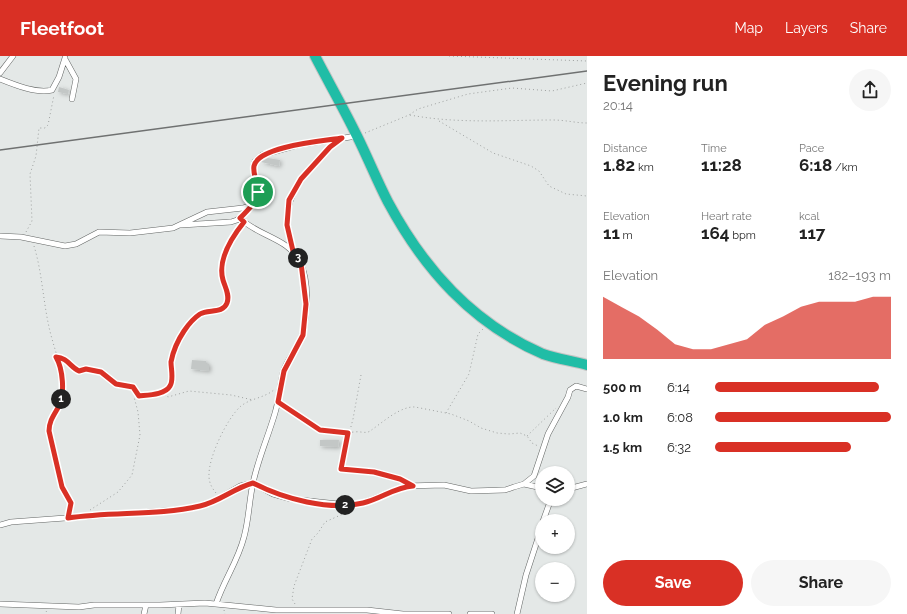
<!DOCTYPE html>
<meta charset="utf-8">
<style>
:root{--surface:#fff;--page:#f6f6f6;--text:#222;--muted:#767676;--accent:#d93025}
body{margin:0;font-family:Raleway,sans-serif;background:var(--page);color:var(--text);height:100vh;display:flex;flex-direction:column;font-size:15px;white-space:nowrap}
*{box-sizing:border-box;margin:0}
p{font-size:13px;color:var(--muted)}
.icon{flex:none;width:22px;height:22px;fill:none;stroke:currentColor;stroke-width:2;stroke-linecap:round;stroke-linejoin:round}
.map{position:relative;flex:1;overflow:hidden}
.sheet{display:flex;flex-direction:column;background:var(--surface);width:320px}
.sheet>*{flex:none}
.buttons{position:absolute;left:535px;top:410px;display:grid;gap:8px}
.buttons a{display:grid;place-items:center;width:40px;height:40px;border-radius:50%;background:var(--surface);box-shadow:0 1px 3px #0004;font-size:20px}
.pin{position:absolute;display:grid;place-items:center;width:34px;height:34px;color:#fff;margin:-17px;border:2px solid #fff;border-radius:50%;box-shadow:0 1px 4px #0007}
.km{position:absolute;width:20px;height:20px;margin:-10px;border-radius:50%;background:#222;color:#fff;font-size:11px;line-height:20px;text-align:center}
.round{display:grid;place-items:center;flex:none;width:42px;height:42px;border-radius:21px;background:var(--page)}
.overview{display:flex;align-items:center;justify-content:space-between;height:68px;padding:0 16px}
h1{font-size:22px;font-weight:700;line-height:30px}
.metrics{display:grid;grid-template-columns:repeat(3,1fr);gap:6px;height:68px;padding:4px 16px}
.metrics div{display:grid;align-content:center}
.metrics b{font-size:17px;font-weight:700}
.metrics small{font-size:11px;font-weight:400}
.metrics p{font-size:11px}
.chart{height:112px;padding:8px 16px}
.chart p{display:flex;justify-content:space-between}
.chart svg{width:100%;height:72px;margin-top:4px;fill:var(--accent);opacity:.7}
.cta{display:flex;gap:8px;margin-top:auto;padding:8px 16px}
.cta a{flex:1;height:46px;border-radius:24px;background:var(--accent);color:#fff;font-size:16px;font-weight:700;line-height:46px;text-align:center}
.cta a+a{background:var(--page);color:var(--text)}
ul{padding:0 16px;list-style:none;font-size:13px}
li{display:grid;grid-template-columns:64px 48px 1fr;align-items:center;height:30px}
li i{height:10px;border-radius:5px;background:var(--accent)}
header{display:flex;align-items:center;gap:24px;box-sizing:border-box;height:56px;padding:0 20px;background:var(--accent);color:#fff}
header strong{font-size:19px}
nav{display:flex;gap:22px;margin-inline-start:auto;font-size:14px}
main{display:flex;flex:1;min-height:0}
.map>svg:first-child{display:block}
.building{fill:#c3c7c6;filter:url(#shadow)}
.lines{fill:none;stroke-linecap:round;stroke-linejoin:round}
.street-casing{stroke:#626564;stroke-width:6}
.highway-casing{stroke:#c4c4c4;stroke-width:12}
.path{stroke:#9ea1a0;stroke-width:1;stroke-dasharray:1 3;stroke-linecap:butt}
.street{stroke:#fff;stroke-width:5}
.highway{stroke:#20bda6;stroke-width:10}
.rail{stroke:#6f7171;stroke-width:1.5}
.route-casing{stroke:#fff;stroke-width:8}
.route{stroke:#d93025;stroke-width:5}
</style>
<header>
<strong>Fleetfoot</strong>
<nav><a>Map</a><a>Layers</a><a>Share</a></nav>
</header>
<main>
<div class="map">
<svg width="587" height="558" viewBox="0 0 587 558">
<defs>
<filter id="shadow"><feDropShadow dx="2" dy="1.5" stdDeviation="2" flood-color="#0004"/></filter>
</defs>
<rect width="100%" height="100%" fill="#e4e8e7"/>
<path class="building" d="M59,31L69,34L68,38L58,36Z
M268,102L280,104L279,110L261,106Z
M192,304L206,305V308H209V315L191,313Z
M320,384H339L338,391L320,390Z"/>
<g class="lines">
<defs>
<path id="street" d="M65,3L76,23L72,43
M0,17L13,0
M0,23C15,29 37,38 52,34L59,21L65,2
M181,169L231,166L237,164L253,149
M0,180L21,181L65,190L76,188L99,176L130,177L173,172L207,156L243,152L254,148L257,144L258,136L253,111L255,105L262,99L298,89L357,80
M293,195C282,158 287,139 312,110C321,100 330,90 341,82
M524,428L542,432
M568,433L587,428
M543,465L551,443
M0,469L11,466L187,453L211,447L240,430L253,427L273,438L291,443L348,449L363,447L406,430L444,429L471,435L505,434L514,431L524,428L534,420L548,378L568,341L570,334L576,330L587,333
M0,548L79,551L94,549H160L205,547L276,554H367L403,558H449
M216,548C224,524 238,505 244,481C249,463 249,445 253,427C258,403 268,381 275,357C279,344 280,329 283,316C288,300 302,289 304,272C307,253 309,224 300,206C289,182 257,180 240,162
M144,558L146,549
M178,558L179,549
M470,558H492
M517,558L526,519L542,470"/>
<path id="highway" d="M315,0C329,27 344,53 357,80C368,102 377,125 388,146C424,213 472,267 543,298C557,303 573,305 587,309"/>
</defs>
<use href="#street" class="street-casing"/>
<use href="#highway" class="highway-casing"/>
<path class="path" d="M449,0L587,5
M410,59C458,68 505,64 553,64C565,64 576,67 587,67
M439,65L493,97L531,110L539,115L549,130L566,138L587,140
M365,77L409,59L418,53L468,38L512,32L552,35L587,27
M26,176L32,165L30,118L36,100L39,72H45L48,69L54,39
M34,190C42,216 43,244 49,271C53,290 62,310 62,330C63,351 49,358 49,375L62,431L71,447L70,456
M57,301C68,302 70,311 79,315L86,313L101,316L113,326L133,331L139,339
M361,319L353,363L340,412L343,414L374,416L403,425
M161,336L168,341L189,335L231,339L253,344
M283,350C311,368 320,378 355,376C360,375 366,378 370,375C382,367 400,350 415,351L451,358L469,365L481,372L497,377L509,378L520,377L527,380L532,387L538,390
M446,357L469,318L478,278L484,272
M527,380L556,352
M216,437C212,432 209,427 209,420C208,402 227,362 241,350C251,342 265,342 275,333
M90,454L118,436L132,419L140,379L138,356L134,341L161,336L168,333L171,328L172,300L183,276L202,257L223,253L227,249L228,240L222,219V208L228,191L241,169
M295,548L292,543L294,530L312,483L318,477L325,466L352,454
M224,554L225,558
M46,555L48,558"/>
<use href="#street" class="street"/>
<use href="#highway" class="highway"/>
<path class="rail" d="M0,94L587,15"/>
</g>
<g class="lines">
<defs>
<path id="route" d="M342,82L330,91L301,123L289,144L287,169L293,195L301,207L306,248L303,279L284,315L278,346L320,374L348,377L341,413L374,416L400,423L413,430C395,431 381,443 363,447C329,455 284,443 253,427C234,432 219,446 200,450C157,460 112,455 68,462L71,447L62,431L49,375C49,365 54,359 59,350C65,337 63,313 56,301C68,302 70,311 79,315L86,313L101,316L116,328L133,331L139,340C148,339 165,339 170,330C174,324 171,313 171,306C173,295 178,284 184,275C188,269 194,262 200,258C208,253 223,258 227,247C230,239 225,231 223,224C217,203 232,181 244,166L240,162C254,148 259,145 256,125C255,120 253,115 254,110C258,90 324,85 342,82Z"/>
</defs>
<use href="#route" class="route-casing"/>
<use href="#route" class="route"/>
</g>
</svg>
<div class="buttons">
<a><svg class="icon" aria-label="layers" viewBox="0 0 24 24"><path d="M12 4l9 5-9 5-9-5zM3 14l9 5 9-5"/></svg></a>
<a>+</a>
<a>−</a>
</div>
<div class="pin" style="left:258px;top:136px;background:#1e9e55"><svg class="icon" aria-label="arrive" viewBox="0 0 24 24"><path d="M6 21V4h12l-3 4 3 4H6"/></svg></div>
<b class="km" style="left:61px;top:343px">1</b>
<b class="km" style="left:345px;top:449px">2</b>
<b class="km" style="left:298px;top:202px">3</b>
</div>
<section class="sheet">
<div class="overview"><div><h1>Evening run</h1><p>20:14</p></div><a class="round"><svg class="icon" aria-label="share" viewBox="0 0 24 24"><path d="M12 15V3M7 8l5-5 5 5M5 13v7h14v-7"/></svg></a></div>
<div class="metrics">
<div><p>Distance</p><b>1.82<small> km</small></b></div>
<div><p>Time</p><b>11:28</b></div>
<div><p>Pace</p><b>6:18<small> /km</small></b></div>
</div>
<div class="metrics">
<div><p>Elevation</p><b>11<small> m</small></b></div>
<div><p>Heart rate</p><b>164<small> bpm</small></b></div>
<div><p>kcal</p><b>117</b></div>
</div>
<div class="chart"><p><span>Elevation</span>182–193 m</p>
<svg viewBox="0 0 160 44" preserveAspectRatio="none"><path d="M0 44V6L10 12L20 18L30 26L40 35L50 38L60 38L70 35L80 32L90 23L100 18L110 12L120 9L130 9L140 9L150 6L160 6V44z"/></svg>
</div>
<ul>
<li><b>500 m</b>6:14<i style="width:93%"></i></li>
<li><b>1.0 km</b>6:08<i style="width:100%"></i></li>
<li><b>1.5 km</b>6:32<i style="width:77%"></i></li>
</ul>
<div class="cta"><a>Save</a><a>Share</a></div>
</section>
</main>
